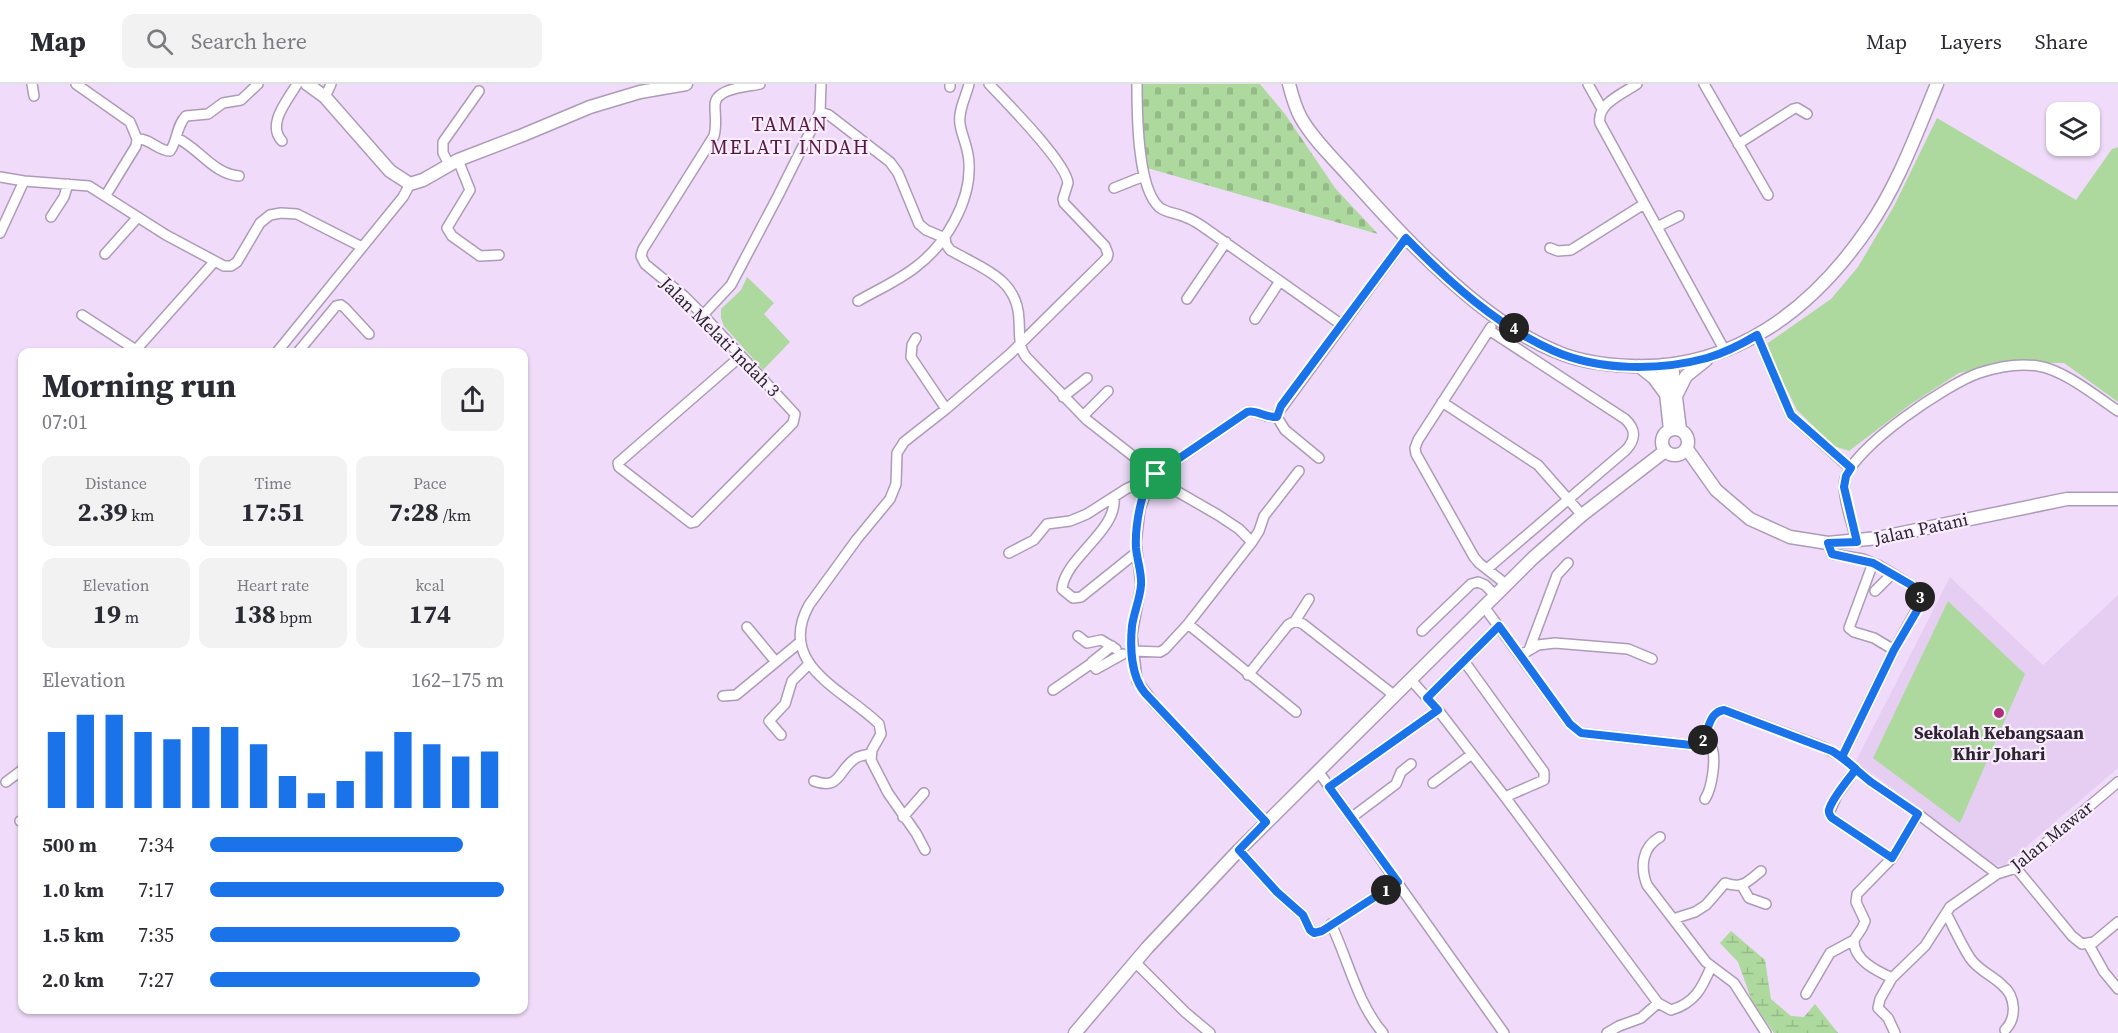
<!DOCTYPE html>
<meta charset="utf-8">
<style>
:root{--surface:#fff;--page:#f2f2f3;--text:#2b2b33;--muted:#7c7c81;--line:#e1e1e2;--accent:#1a73e8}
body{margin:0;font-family:"Source Serif 4",serif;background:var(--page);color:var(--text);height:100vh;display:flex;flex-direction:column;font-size:22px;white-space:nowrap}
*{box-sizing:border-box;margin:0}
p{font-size:20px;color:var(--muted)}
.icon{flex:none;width:33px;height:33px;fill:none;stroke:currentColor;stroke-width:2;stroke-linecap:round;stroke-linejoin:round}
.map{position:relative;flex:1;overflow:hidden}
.sheet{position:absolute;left:18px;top:264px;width:510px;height:666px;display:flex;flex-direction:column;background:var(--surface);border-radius:12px;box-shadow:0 2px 4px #0004}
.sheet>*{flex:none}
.fabs{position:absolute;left:2046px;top:18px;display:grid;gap:12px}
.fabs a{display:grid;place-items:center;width:54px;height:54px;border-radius:12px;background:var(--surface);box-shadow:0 2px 4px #0004;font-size:30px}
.pin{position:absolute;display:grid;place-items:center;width:51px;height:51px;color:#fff;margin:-26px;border-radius:12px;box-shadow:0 3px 9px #0006}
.km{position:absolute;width:30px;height:30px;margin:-15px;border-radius:50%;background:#222;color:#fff;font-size:16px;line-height:30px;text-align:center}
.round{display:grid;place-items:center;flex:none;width:63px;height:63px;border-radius:12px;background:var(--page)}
.head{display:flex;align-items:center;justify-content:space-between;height:102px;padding:0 24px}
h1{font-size:33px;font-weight:700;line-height:45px}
.metrics{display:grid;grid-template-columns:repeat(3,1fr);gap:9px;height:102px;padding:6px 24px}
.metrics div{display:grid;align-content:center;border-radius:12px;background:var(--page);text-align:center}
.metrics b{font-size:26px;font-weight:700}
.metrics small{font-size:16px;font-weight:400}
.metrics p{font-size:16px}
.chart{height:168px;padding:12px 24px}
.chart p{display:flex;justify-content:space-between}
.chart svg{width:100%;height:108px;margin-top:6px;stroke:var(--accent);stroke-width:6}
ul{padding:0 24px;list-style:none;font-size:20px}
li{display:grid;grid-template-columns:96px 72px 1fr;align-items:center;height:45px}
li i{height:15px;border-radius:8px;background:var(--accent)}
header{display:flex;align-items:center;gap:36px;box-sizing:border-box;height:84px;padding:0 30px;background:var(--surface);border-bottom:2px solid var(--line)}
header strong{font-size:28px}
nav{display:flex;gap:33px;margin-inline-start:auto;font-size:21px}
.search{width:420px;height:54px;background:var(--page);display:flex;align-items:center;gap:15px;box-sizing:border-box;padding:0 21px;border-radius:12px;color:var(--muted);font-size:22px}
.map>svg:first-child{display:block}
.built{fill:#e6cef2}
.green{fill:#add99e}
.wetland{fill:url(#wetland-marsh)}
.cemetery{fill:url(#cemetery-stones)}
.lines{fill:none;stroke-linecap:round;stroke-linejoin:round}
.street-casing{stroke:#ad9bb7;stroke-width:12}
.secondary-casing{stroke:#ad9bb7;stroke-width:15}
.street{stroke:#fff;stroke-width:9}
.secondary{stroke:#fff;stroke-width:12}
.route-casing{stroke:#fff;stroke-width:12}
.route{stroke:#1a73e8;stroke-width:8}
.poi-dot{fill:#af2e7a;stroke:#f9edff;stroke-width:2}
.labels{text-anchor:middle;stroke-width:4.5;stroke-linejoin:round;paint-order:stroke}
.street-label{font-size:18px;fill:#2c2530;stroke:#f9edff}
.poi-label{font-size:18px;font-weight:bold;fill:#2c2530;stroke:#f9edff}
.neighbourhood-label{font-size:20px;letter-spacing:1.5px;fill:#57193c;stroke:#f9edff}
</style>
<header>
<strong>Map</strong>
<div class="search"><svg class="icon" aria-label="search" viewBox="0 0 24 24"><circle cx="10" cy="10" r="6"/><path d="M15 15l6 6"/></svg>Search here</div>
<nav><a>Map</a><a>Layers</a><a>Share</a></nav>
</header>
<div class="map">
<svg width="2118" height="949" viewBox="0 0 2118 949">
<defs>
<pattern id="wetland-marsh" width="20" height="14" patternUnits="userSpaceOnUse" patternTransform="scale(1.5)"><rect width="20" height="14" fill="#add99e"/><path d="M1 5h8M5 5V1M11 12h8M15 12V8" fill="none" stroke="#95ba88"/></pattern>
<pattern id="cemetery-stones" width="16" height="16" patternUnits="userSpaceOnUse" patternTransform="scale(1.5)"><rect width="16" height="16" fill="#add99e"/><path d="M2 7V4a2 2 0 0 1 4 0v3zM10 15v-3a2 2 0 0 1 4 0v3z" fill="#95ba88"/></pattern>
</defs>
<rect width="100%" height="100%" fill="#f0dcfa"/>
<path class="built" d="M1950,493L2043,581L2118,511V684L2005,781H1993L1856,677Z"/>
<path class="green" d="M1937,34L2076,116L2112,65L2118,63V318L2064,279H2003L1959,289L1911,320L1849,367L1834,362L1797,326L1765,261L1831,215L1858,183L1894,122Z
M747,193L774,219L764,230L790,258L763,286L724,242L721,234V225L741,206Z
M1948,517L2025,590L1960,739L1873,674Z"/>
<path class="wetland" d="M1731,847L1765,876L1771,915L1791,932L1804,933L1815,920L1838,949H1774L1752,917L1738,878L1720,859Z"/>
<path class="cemetery" d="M1139,0H1260L1285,30L1335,104L1378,150L1147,84L1140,42Z"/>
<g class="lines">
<defs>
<path id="street" d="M32,0L34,12
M76,0L130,38L137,55L136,62L106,111
M1137,0C1137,29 1137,103 1159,123C1166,129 1177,129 1185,133C1191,135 1196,138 1202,142L1342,241
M1588,0L1602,25
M1637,0C1624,9 1596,20 1600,39L1725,267
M1704,0L1768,111
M950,3V0
M325,13L331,0
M820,28L829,31L890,78L898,89L919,140L926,146L945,154
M177,54C200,65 213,90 239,92
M137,55C150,54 158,67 170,67C178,56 176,42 186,32L208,30L223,19L241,16L258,0
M282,57C266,40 288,16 297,0
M1738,60L1793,25L1797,24L1807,30
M458,76L470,106L447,144L452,152L480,172L499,171
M449,80L443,69V58L479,7
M0,93L24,97L89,102L166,151L224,182H231L237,178L260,139L270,131L281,129L297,130L362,163
M1114,104L1144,92
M51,133L64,113L68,100
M1657,143L1679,132
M0,149L24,97
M945,154L946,160L950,166C981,184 1018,194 1019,236C1020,250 1018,262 1026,273L1087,336L1156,390
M1550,164L1558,167L1571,166L1644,120
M105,170L138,133
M1187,215L1226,158
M858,217C877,206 900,196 917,182C946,160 971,117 969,80C969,65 962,53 960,40C958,26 966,13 969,0
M82,231L136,266
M703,231L731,201L778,112L820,28L821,0
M1255,235L1280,197
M1491,243L1418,356L1415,364L1416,370L1474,473L1479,479L1507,501
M1757,251L1791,331L1850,384
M916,254L912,261L911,273L946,325
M134,268L214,178
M277,268L403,113L410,100
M298,268L336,222L341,221L345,224L369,250
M741,272L618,379L619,383L691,439L695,438L793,339L795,330L703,231L684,212L645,180L641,172L643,165L714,52C717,41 715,33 715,22C714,4 747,3 760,0
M1063,313L1087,294
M1442,318L1538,381L1582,431
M1083,332L1108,307
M1319,374L1285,346L1277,333L1278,329L1406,154
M1152,393L1140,425L1136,459L1141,501L1132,551L1137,597L1154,619L1266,738
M1114,413C1118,447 1065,473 1062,505L1073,514L1081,513L1137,468
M1252,458L1259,447L1264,432L1299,387
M1857,458C1853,443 1841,409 1845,395C1855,362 1947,300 1979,289C1997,283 2019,279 2038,282C2064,286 2096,312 2118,327
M1828,459L1832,470L1863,475L1878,481L1911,501L1918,508L1921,518L1894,566L1842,673
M1009,469L1034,456L1047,440L1070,437L1087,430L1126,405L1152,393L1247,328C1257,325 1265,335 1277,333
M1873,479L1849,544L1854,548L1874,554L1894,566
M1487,485L1626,366C1636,355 1636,345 1625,335L1489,246
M1875,507L1892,490
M1485,524L1570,640L1581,649L1691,661L1702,657C1710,645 1708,629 1724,626L1823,663L1842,673L1871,698L1918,730L1997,790L2016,784L2118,698
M1295,537L1303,540L1395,612
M1188,540L1296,628
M747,543L776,578
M1422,547L1471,500L1478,498L1485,501L1496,512
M1078,552L1087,559L1101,556L1116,565
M1112,562L1092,578L1096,585L1123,570
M1529,566L1557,491L1568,479
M1133,567L1160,568L1165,565L1188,540L1252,458L1239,445L1218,431L1152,393
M1521,571L1538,561L1555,559L1628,565L1652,575
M1464,577L1544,688V696L1505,713
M1248,591L1288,541L1295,537L1309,515
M1411,596L1438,626L1505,713L1658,919L1671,926C1695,919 1702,904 1711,883
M1053,606L1092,579
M723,612L736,611L799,559
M1427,614L1499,542
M781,651L769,637L785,620L792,597L809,580
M1704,654C1706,656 1709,659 1711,662C1717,673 1712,704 1705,715
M1856,685L1837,711L1829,729L1832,734L1892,774
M1318,687L1504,949
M814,697C841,707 838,685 856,674C861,671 865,671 870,670
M6,698L22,686
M1433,699L1472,670
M1329,703L1438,626
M903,733L924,709
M1351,734L1396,700L1401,688L1411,680
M20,737H22
M1660,753C1642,763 1640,783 1647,801L1706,878L1734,899L1766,949
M925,766L916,749L888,709L871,676L872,666L881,650L879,640C843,605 776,581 809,521L857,455L890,415L896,400L897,369L904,358L946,325L1010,270L1107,174L1108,170L1105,162L1064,119L1063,115L1068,99C1066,78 1006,18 989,0
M1239,766L1277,808L1303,831L1310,846L1314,849L1322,847L1398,798
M2016,784L2072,852L2082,860L2094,858L2118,838
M1742,802L1749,814L1766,820
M1946,829C1954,844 1961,860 1970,874C1979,887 1992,891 2002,901C2016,912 2017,934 2005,946
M1673,835L1695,828L1706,821L1725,799C1743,805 1747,798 1761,787
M1331,840C1348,875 1357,919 1383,949
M2089,861L2104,888L2118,905
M1135,878L1185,928L1210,949
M1892,894C1877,887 1853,876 1854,856L1862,844L1865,837L1856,818L1857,810L1893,773L1918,730
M1806,910L1830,869L1854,856
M1607,949L1619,942L1641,934L1658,919
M1895,949L1888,934L1878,924L1880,915L1892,894L1925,862L1950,823L1997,790"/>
<path id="secondary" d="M307,0L325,13L390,87L410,100L423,96L458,76L523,51L590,23L640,8L686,0
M1289,0C1292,12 1295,23 1301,34C1313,55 1332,73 1348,91C1369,114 1390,138 1413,161C1453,201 1502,245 1555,267C1579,278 1605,281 1631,282C1733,286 1812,226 1868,144C1898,101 1917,48 1937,0
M1663,281L1670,346
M1672,281L1680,346
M1639,282L1654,294L1665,309
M1676,312L1686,292L1706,276
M1662 358a13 13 0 1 1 26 0a13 13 0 1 1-26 0Z
M1687,365L1716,406L1750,435L1790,453L1828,459L1878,454L2067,415H2118
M1075,949L1147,864L1239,766L1533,474L1582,431L1665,367"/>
</defs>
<use href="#street" class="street-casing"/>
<use href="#secondary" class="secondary-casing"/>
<use href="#street" class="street"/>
<use href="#secondary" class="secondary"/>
</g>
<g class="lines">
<defs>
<path id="route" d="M1156,390C1140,401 1135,447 1136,464C1137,476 1142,489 1141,501C1140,515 1134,528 1132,542C1130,563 1131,592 1145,609L1266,738L1239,766L1277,808L1303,831L1310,846L1314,849L1322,847L1398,798L1329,703L1438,626L1427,614L1499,542L1570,640L1581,649L1691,661L1702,657C1710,645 1708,629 1724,626L1832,667C1847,676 1858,688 1871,698L1918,730L1892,774L1832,734C1830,731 1828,730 1829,726C1832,714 1849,695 1856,685L1842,673L1894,566L1918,525L1920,513L1911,501L1873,479L1832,470L1828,459L1857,458L1844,403L1846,392L1851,384L1791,331L1757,251C1742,260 1724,269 1707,274C1659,287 1600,287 1554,267C1497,242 1449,198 1406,154L1281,322L1277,333C1265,334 1256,325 1247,328L1156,390"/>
</defs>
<use href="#route" class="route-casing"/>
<use href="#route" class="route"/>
</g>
<circle class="poi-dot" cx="1999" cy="629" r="6"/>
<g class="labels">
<g class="street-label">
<text transform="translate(720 253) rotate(45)" y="6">Jalan Melati Indah 3</text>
<text transform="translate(1921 445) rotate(-12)" y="6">Jalan Patani</text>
<text transform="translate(2052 752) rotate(-39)" y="6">Jalan Mawar</text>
</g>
<g class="poi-label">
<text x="1999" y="655">Sekolah Kebangsaan<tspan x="1999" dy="21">Khir Johari</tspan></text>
</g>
<g class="neighbourhood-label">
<text x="790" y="47">TAMAN<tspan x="790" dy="23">MELATI INDAH</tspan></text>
</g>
</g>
</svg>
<div class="fabs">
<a><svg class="icon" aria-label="layers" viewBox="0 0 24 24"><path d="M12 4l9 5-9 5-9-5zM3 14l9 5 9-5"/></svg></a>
</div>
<div class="pin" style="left:1156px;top:390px;background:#1e9e55"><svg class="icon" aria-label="arrive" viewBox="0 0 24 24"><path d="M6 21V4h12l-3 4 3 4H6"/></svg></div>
<b class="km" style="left:1386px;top:806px">1</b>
<b class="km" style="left:1703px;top:656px">2</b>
<b class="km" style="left:1920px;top:513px">3</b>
<b class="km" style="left:1514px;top:244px">4</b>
<section class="sheet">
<div class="head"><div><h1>Morning run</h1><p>07:01</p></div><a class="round"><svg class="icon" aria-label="share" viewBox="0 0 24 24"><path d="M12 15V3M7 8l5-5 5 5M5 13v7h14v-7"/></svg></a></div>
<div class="metrics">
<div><p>Distance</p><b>2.39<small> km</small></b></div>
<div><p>Time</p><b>17:51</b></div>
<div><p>Pace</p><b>7:28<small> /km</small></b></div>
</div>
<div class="metrics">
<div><p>Elevation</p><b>19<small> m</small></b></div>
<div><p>Heart rate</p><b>138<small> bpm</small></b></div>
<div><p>kcal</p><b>174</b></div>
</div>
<div class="chart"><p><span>Elevation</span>162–175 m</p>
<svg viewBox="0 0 160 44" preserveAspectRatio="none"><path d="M5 44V13M15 44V6M25 44V6M35 44V13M45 44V16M55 44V11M65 44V11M75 44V18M85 44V31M95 44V38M105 44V33M115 44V21M125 44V13M135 44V18M145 44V23M155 44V21"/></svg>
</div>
<ul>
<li><b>500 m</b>7:34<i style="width:86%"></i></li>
<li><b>1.0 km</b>7:17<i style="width:100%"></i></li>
<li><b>1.5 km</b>7:35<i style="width:85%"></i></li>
<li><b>2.0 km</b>7:27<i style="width:92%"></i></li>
</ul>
</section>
</div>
